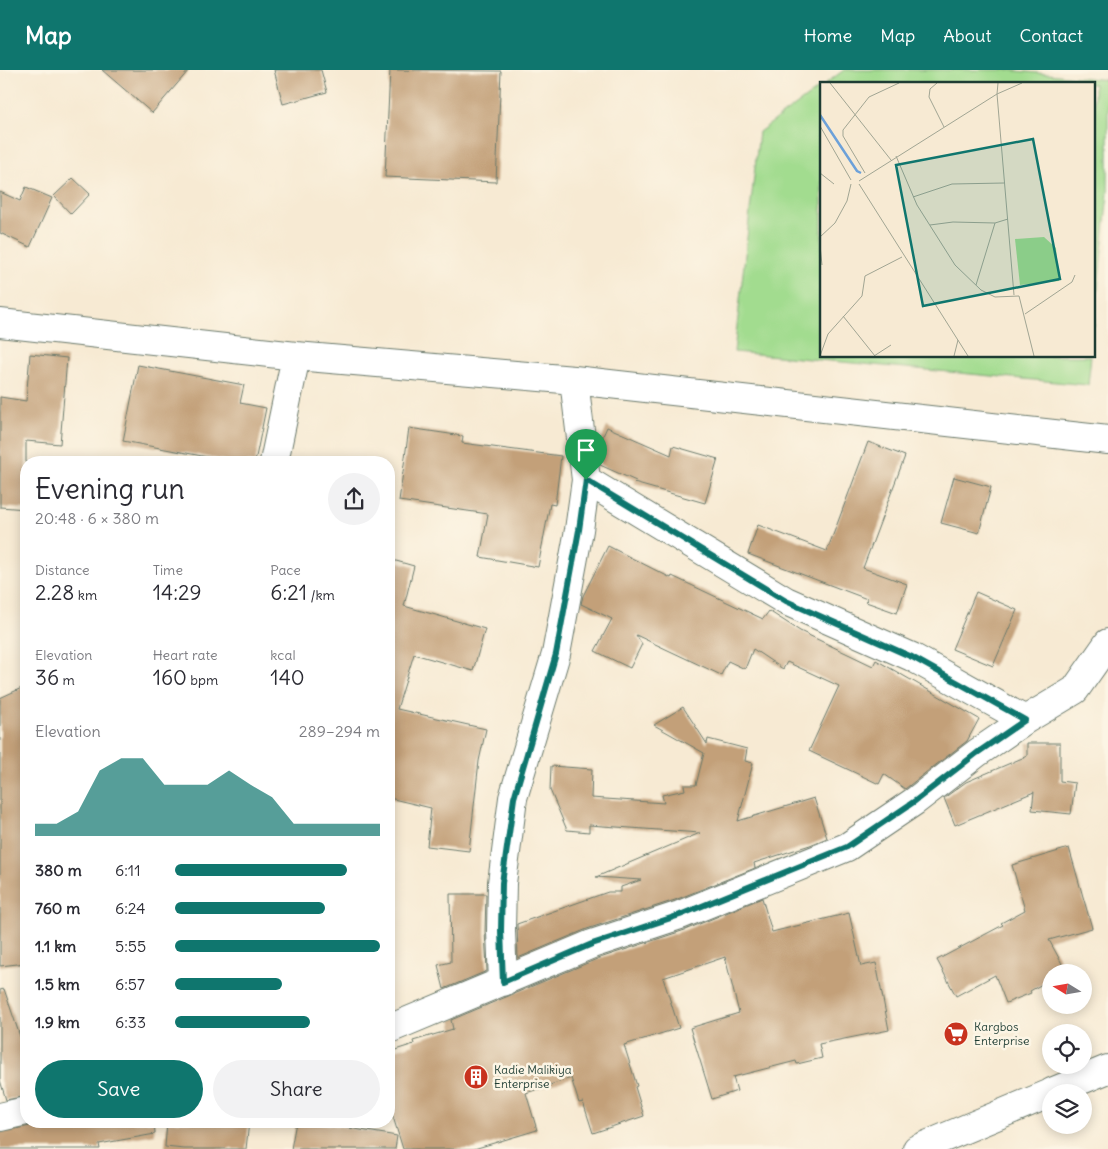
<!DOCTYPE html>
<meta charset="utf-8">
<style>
:root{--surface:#fff;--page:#f2f2f3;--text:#2b2b33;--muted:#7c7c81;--accent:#0f766e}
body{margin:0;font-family:Delius,sans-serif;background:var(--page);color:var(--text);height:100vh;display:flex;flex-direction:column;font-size:19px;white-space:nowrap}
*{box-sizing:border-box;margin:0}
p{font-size:16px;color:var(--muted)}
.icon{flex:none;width:28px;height:28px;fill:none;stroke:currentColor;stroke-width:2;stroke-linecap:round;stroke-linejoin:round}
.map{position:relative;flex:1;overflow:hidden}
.drawer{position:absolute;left:20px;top:386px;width:375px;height:672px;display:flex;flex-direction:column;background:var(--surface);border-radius:20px;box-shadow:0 2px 12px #0003}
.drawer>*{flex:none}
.needle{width:32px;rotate:281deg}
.fabs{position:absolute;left:1042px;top:894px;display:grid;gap:10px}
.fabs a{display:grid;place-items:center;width:50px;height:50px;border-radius:50%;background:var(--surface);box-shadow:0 2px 12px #0003;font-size:25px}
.pin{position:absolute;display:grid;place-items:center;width:42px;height:42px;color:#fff;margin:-51px -21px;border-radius:50% 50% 50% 0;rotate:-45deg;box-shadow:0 0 5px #0007}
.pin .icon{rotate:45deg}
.round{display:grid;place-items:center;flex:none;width:52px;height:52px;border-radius:26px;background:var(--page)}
.summary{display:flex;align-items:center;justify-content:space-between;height:85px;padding:0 15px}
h1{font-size:28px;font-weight:600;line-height:38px}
.metrics{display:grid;grid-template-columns:repeat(3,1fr);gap:8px;height:85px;padding:5px 15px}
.metrics div{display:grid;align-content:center}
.metrics b{font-size:21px;font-weight:600}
.metrics small{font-size:14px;font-weight:400}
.metrics p{font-size:14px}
.chart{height:140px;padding:10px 15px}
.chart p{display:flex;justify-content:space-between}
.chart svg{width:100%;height:90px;margin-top:5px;fill:var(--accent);opacity:.7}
.action{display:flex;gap:10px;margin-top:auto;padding:10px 15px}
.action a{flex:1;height:58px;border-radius:30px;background:var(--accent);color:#fff;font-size:20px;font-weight:600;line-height:58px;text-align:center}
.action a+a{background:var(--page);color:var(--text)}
ul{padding:0 15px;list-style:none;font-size:16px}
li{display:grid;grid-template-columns:80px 60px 1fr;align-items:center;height:38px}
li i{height:12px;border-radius:6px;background:var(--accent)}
header{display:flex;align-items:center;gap:30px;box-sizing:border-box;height:70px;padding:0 25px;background:var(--accent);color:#fff}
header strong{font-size:24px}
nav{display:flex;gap:28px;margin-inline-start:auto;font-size:18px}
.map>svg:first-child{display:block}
.green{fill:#a2dc8f;stroke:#608c62}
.building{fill:#c3a079}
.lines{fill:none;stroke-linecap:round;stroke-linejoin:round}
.minor-casing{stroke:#6b7a6c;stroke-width:30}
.highway-casing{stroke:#6b7a6c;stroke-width:30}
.minor{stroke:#fff;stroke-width:28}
.highway{stroke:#fff;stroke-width:28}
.route-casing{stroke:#fff;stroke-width:10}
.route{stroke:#0f766e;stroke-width:6}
.labels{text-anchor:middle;stroke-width:5;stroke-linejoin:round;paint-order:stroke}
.poi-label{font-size:12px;fill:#1f3d34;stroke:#fcf5e5;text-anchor:start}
.inset-river{fill:none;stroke:#6da1d9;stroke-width:2.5}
.inset-road{fill:none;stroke:#a1a593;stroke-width:1}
.view{fill:#0f766e;fill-opacity:0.15;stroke:#0f766e;stroke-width:2.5}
.inset-edge{fill:none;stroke:#1f3d34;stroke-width:2.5}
</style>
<header>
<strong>Map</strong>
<nav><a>Home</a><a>Map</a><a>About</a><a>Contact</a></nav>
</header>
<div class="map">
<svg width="1108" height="1079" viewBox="0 0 1108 1079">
<rect width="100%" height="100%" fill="#fcf5e5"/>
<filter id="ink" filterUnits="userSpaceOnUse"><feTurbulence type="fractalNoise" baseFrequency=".02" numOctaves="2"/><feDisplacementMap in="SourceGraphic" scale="10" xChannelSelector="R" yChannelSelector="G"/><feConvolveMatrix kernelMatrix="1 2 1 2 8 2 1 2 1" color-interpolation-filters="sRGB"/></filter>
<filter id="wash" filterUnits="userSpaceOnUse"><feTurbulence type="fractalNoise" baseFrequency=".0096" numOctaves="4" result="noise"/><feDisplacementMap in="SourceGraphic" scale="20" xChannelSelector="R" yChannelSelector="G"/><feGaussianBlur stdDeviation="1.12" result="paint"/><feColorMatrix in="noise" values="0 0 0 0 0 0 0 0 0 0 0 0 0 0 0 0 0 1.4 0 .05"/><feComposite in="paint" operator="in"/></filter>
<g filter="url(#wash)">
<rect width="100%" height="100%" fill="#f7ead3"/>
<path class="green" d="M844,0H1007L1108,10V122L1094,256V14H825Z
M822,16V286H1091L1088,315L734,282L759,62Z"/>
<g id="blocks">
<path class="building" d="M102,0H189L152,43Z
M274,0H321L327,22L283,34Z
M390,0L501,1L496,112L385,107Z
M73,108L90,124L71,144L54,126Z
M26,117L52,128L30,177L0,163V122L20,131Z
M30,284L67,288L60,374L26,371V439L0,437V327L26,331Z
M138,295L244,315L240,333L266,338L255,392H234L123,371Z
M607,357L671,385L673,376L718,389L705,433L634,413L636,411L600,395L598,377Z
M409,358L463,366L462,373L561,386L555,435L550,434L538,497L480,487L488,444L399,431Z
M868,372L905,386L863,498L907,514L897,543L866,532L867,529L748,484L758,455L827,481Z
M954,407L991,417L979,463L941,453Z
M608,476L671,508L672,506L763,549L769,541L800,561L873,596L876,590L979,649L967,671L932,698L931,697L929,700L905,719L884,704L879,714L809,681L839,616L787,592L783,599L753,579L745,599L728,591L721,605L636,565L642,574L630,598L595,581L612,549L581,534L583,526Z
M389,489L414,496L404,536L485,559L473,601L414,584L397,639L486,659L479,691L469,781L427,776L431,738L389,728Z
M976,522L1017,540L993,596L952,579Z
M26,616V893L0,896V628Z
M683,637L707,674L708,669L747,679L745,691L753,693L738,751L814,728L827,768L810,775L754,793L755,798L675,830L587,859L518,888L517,854L608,822H621V817L641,810L596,807L700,763L589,755V762L567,760L550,720L551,696L592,699L591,728L664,733L662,725L685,720L684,715H696L704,683L654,655Z
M1027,673H1060V711L1075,713L1071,744L1032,740L1034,722L955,755L944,728L966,712L1027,686Z
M1069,778L1092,858L1049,870L1066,901L1063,902H1051V909L1030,921L1031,923L1006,933L995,905L956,926L937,890L1003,855L1001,853L1025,840L1012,795Z
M450,824H486L485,861L487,901L444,919L438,895L451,892Z
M762,828L772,862L849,843L861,896L876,893L889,960L819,974L822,988L797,994L796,991L733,1007L737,1021L712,1029L690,958L739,943L725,887L663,908L679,958L624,975L637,1016L635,1017L644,1046L593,1063L583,1032L579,1033L571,1008L526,1023L537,1060L474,1079H403L389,1034V982L414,974L413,971L453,959L451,950L597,889L685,860Z
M4,919L26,984V1026L6,1030L0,1010V920Z
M36,1052H154L155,1064L99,1074L100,1079H0V1062L30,1056Z
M167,1052H249L246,1079H184L165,1077Z
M296,1052H312L397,1066L395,1079H291Z"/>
</g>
</g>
<g filter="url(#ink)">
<use href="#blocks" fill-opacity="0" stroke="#6b7a6c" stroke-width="1"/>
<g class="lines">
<defs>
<path id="minor" d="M0,253L296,286L574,310L1108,370
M274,392L296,286
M586,410L786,531L912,587L1025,650
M503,912L501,861L502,813L513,728L556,584L579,460L586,410L574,310
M389,959L592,874L680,845L847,777L915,731L977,683L1025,650L1075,620L1108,573
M0,1047L26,1041"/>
<path id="highway" d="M1052,1022L1108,999
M917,1079L1051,1023"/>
</defs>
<use href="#minor" class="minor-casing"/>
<use href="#highway" class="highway-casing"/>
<use href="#minor" class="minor"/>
<use href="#highway" class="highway"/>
</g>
</g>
<g class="lines" filter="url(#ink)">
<defs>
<path id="route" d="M586,410L786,531L912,587L1025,650L977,683L915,731L847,777L680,845L592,874L503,912L501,861L502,813L514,728L556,584L579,460Z"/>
</defs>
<use href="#route" class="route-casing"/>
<use href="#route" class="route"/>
</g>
<defs>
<symbol id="supermarket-disc" viewBox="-11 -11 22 22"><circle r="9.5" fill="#c8321e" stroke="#fcf5e5"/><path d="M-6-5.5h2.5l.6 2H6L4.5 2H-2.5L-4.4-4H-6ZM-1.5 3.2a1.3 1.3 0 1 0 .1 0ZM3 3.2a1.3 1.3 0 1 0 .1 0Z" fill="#fff"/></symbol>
<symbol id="building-disc" viewBox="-11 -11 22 22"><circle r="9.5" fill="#c8321e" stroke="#fcf5e5"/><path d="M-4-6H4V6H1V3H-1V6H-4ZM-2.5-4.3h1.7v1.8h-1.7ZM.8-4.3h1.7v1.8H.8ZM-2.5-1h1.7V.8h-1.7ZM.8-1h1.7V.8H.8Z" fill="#fff"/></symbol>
</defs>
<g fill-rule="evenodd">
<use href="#supermarket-disc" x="942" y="950" width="28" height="28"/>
<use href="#building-disc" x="462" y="993" width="28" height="28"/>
</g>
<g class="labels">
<g class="poi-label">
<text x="974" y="961">Kargbos<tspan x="974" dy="14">Enterprise</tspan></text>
<text x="494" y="1004">Kadie Malikiya<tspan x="494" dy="14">Enterprise</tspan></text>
</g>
</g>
<g transform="translate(820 12)">
<rect width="275" height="275" fill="#f7ead3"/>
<path d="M224,155L236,166L239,199L200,203L195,157Z" fill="#a2dc8f"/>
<path class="inset-river" d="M0,33L37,89L41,91"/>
<path class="inset-road" d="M10,1L71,78M117,1L110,7L109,15L124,45M0,44L31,98M76,74L97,123L135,183L161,208L175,215L199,214L214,274M0,91L14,102M45,91L23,54V48L49,15L79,1M39,99L177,12L178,1M39,102L148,274M93,115L132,102L184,101M110,143L133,140L175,141L188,137M0,155L15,141L27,119L31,102M0,163L2,183M156,203L175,141M194,213L177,12L202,1M205,232L252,200L255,193M23,234L55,274M0,274L8,252L42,214L45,194L82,175M54,274L71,263M134,274L138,258"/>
<path class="view" d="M213,57L240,197L103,224L76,83Z"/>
<rect width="275" height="275" class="inset-edge"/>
</g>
</svg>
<div class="fabs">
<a><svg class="needle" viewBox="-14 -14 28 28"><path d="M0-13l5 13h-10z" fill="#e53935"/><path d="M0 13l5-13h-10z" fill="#7c7c81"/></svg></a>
<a><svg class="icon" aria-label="locate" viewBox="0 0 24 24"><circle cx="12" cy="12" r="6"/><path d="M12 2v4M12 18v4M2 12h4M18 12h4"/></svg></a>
<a><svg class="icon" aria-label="layers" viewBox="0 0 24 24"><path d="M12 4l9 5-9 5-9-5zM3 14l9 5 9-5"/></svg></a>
</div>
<div class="pin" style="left:586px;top:410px;background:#1e9e55"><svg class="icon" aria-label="arrive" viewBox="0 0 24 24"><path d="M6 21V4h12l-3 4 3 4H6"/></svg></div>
<section class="drawer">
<div class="summary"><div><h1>Evening run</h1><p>20:48 · 6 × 380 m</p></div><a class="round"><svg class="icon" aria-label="share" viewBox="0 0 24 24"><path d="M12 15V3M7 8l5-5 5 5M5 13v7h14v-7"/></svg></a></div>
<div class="metrics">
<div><p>Distance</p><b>2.28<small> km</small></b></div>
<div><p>Time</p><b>14:29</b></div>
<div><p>Pace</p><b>6:21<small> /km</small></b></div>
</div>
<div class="metrics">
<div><p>Elevation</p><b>36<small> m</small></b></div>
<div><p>Heart rate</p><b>160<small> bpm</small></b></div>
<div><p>kcal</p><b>140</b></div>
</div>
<div class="chart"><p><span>Elevation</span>289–294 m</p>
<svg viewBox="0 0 160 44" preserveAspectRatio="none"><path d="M0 44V38L10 38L20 32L30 12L40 6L50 6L60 19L70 19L80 19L90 12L100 19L110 25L120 38L130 38L140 38L150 38L160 38V44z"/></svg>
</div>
<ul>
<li><b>380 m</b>6:11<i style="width:84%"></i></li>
<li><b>760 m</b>6:24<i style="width:73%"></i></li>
<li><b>1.1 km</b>5:55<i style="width:100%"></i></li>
<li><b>1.5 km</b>6:57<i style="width:52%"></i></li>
<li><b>1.9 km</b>6:33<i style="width:66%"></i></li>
</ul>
<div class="action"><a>Save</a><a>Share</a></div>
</section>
</div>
